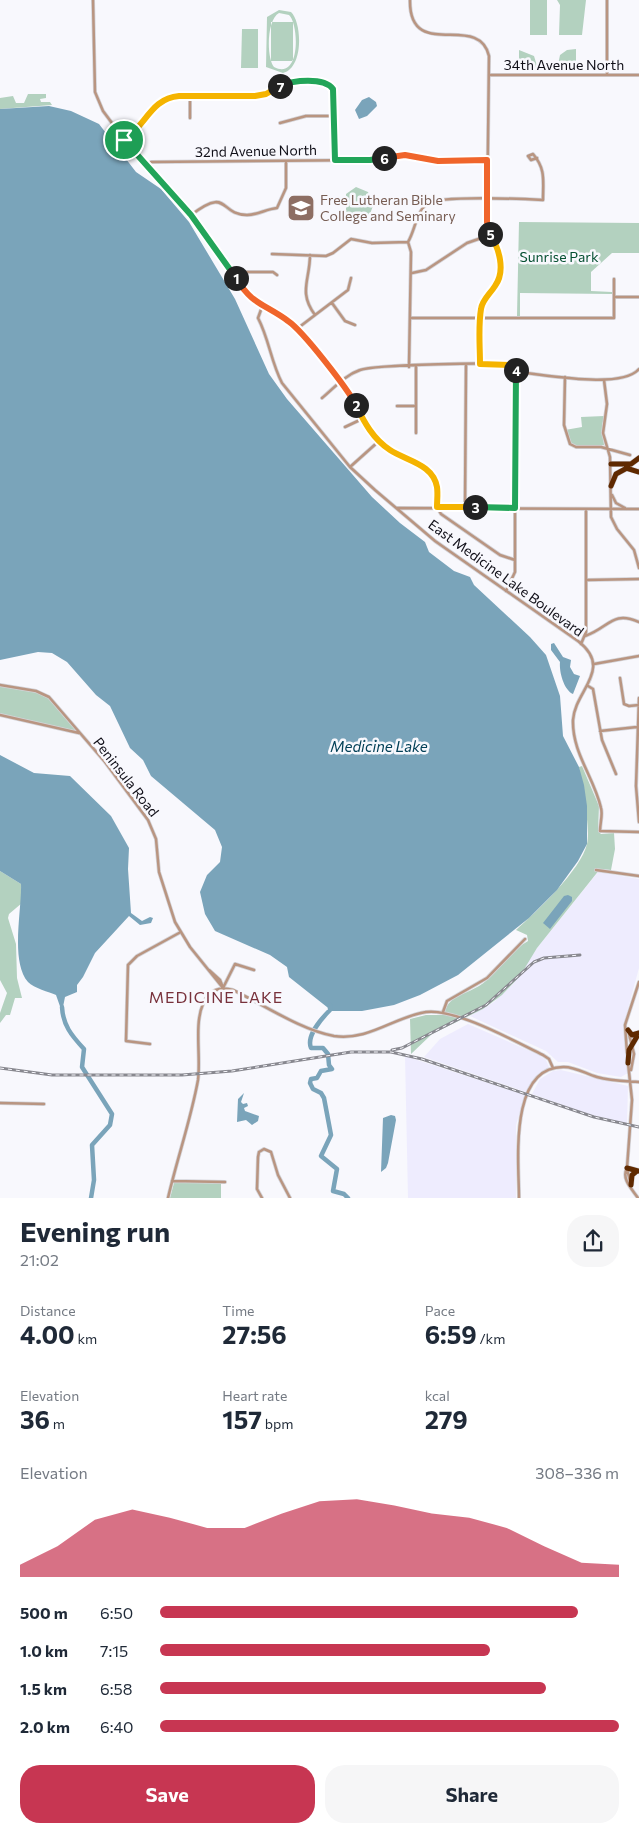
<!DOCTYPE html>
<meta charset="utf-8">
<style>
:root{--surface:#fff;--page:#f6f6f7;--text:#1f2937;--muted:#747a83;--accent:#c73652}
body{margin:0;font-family:Commissioner,sans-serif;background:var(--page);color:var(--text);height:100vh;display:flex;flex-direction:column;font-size:19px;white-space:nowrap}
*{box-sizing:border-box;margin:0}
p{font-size:16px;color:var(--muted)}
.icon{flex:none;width:28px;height:28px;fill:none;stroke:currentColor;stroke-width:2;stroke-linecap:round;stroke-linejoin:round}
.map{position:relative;height:1198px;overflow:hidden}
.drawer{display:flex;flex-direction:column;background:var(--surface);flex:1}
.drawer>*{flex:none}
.pin{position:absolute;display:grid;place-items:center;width:42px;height:42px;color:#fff;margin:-21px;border:2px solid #fff;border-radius:50%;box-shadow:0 1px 5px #0007}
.km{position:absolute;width:25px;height:25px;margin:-12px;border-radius:50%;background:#222;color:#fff;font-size:14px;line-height:25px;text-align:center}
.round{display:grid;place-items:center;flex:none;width:52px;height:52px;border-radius:20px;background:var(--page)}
.headline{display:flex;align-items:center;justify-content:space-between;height:85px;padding:0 20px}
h1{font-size:28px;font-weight:700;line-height:38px}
.metrics{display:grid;grid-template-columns:repeat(3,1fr);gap:8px;height:85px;padding:5px 20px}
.metrics div{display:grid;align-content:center}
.metrics b{font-size:25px;font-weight:700}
.metrics small{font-size:14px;font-weight:400}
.metrics p{font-size:14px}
.chart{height:140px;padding:10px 20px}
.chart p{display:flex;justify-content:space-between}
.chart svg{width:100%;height:90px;margin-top:5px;fill:var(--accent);opacity:.7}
.action{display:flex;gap:10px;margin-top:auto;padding:10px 20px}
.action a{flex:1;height:58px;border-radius:20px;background:var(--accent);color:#fff;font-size:20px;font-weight:700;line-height:58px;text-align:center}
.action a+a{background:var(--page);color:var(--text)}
ul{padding:0 20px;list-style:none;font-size:16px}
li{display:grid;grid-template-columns:80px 60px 1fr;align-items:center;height:38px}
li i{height:12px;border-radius:6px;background:var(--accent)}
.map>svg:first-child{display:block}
.industrial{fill:#eeecfe}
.green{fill:#b3d1bf;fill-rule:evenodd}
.water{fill:#7aa4ba}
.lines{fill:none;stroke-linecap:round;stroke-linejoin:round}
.river{stroke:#7aa4ba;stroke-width:4.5}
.minor-casing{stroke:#d3d3d8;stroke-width:4}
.highway-casing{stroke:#d3d3d8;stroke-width:6}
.minor{stroke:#b99581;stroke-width:2.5}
.highway{stroke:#5f2900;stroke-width:5}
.rail-casing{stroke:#88888f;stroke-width:3}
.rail{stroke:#f8f8fd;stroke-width:1;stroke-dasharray:4;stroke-linecap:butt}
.split-1-casing{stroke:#fff;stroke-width:10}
.split-2-casing{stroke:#fff;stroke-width:10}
.split-3-casing{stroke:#fff;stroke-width:10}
.split-4-casing{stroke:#fff;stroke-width:10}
.split-5-casing{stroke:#fff;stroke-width:10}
.split-6-casing{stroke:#fff;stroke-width:10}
.split-7-casing{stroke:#fff;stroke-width:10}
.split-8-casing{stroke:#fff;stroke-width:10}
.split-1{stroke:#22a559;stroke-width:6}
.split-2{stroke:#f0652b;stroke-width:6}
.split-3{stroke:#f5b400;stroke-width:6}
.split-4{stroke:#22a559;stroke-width:6}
.split-5{stroke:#f5b400;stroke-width:6}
.split-6{stroke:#f0652b;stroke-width:6}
.split-7{stroke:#22a559;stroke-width:6}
.split-8{stroke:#f5b400;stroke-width:6}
.labels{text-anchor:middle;stroke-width:5;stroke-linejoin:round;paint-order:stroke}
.street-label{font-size:14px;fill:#100f18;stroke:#f8f8fd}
.education-label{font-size:14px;fill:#785e54;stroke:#f8f8fd;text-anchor:start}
.park-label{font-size:14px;fill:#065133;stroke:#f8f8fd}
.water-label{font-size:15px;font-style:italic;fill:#034057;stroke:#f8f8fd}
.quarter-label{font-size:16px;letter-spacing:1px;fill:#78313b;stroke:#f8f8fd}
</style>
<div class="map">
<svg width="639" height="1198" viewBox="0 0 639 1198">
<rect width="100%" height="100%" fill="#f8f8fd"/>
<path class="industrial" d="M598,872L639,879V968L623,1027L628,1073L621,1077L597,1073L568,1062H558L546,1051L470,1016L494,1002L513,984L537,948Z
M468,1024L539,1055L546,1060L549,1067L536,1076L526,1092L424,1057L440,1039Z
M405,1056L525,1095L516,1125V1198H408Z
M561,1070L628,1086L627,1124L589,1114L532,1094L540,1079L553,1071Z"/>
<path class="green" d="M530,0H547V35H530Z
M557,0H586L582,35H559L560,5Z
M279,10L291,12C302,22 304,68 283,73L266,67L267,17ZM279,13L289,15C299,24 301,81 274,67C266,57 267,19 279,13Z
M271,22H293V61H271Z
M242,29H258V68H241Z
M576,49V68L557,70L560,55L567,50Z
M519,50L534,56L538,69H519Z
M28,94H46V98L40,99L41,102H50L52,105L0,109V98L13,96L16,103H24Z
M356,187L368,192L373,206L368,219L357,224L343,221L346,219V194Z
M519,222L639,223V253H612L591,272V291L612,292V294L520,293V316H517Z
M604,416L602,427L604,445L576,446L571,443L565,430L582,427L581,417Z
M0,685L27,689L49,697L79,733L0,715Z
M582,766L599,806L598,831L601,834L614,833L615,849L611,870L600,869L537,948L520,976L502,995L483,1009L432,1034L411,1054L410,1019L426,1015H444C447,996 464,995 479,986C498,974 509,952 528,941L527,935L516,930C536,912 581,870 587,844C591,826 581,785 579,767Z
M0,871L21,884L22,903L9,914L8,918L16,944L17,978L22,998H15L10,1015H6L0,1023V1013L7,993L0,980Z
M174,1183H221V1198H170Z"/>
<path class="water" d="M369,97L376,102L377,106L367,116L359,119L355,110L362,100Z
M49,106L71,111L99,124L136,172L161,189L189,222L235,299L269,374L287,399L372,497L400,523L425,542L429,552L454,571L470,577L474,585L530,637L546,655L560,696L563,736L579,767L584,785L587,806V844L578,861L557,890L529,918L458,975L420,995L394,1005L362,1011H332L289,977L287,967L270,955L215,931L205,914L200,892L207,875L220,862L222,847L215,830L151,776L143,760L130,748L110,706L96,695L67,662L52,653L38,652L0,660V109Z
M554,643L563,657L571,660L570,667L574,674L580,676L573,694C564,690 559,672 560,662L551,650V644Z
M0,755L34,773L70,776L111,816L129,848L128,869L131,913L142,921L150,917L153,918L151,923L140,925L129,916L95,953L83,977L77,985V992L65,997L62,1012L56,995C49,992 34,988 28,982C10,961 22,910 21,884L0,871Z
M568,895L572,897V901L550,929L543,923L564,896Z
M244,1093L241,1102L243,1104L247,1103L248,1106L244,1108L245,1111L259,1116L258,1121L252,1125L246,1120L237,1122L238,1099Z
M391,1115L395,1116L396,1120L388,1163L386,1168L381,1172L383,1118Z"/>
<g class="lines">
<path class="river" d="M330,1005V1010C322,1018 306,1036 311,1048H323L328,1054L329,1065L332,1069L321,1071L317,1078L311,1079L310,1083L313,1089L321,1093L324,1098L331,1135L321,1156L337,1169L333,1191L344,1194L348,1198
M62,1007C63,1025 71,1035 84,1049L82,1067L112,1114L110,1125L92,1145L94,1180L91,1198"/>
<defs>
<path id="minor" d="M93,0L95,92L103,111L138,158L191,215L246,292L262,307L289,321L303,334L349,393L366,425L379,441L396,454L423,466L431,474L436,483L437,507L441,514L500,555L515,560
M410,0C409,63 479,11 489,56L487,227L499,253V275L497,284L485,299L481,309L480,365
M607,0V75
M489,75H639
M190,96V118
M280,123L306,116H335
M124,140C145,126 151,99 179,96H255C267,94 274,87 284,84C296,80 321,79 331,86L335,96V160
M146,165L151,162L370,160L405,155L438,161L487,160
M191,215C229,186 219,215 247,215C258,215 266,209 277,208L286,188V162
M408,242C415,231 416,212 427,204C438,195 524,199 543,200C543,181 546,169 533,154L528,156L531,160L537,158
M408,242L411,252L409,367
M272,254L326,256L333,253L351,239L372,243L408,242
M310,255C310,280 298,292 315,315
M233,272H273L277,275
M412,273L426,270L467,243L490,235
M614,297H639
M332,303L345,321L355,325
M262,307L258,318C269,339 271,362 282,383L350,467L375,490L435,541L578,641C614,669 575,690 573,720C572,753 594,777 601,808C603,815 600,823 600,831L639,832
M410,318H614V279
M298,328L348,290L351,278
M516,372C543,374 621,390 639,369
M565,377L564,425L570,444L576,447H601L630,455
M604,380L607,404L603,433L610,457L611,517L617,529L634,550L639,568
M322,398C334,388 345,375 360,370C373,365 504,361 515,366V572L506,591
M397,406H416
M345,427L362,419
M416,433V366
M350,467L379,441
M612,495L616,503L625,508
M465,507L466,365
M397,508L639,509
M586,580L639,579
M585,636C609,628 612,610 639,622
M581,644L586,632V509
M594,664L639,656
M620,678L624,704L629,706L639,705
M0,685L36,691L49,697L105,762L148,820L156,839L159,872L175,922L190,947L223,988
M588,686L593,689L602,740L616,774
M639,698L636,786L639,822
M0,715L79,733
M600,731L637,727
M596,870L639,876
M209,970L220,980L222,985
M223,988L235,964L254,970
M443,1012L447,1001L487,978L525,939
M629,1034L634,1054L631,1070
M150,1044L126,1041L128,965L137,956L179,933
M627,1053L625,1025L639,982
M628,1063L632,1100L627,1168C621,1179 632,1189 638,1198
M0,1103L44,1104
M627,1169L630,1181
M172,1181L225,1182
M168,1198C177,1159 191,1119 198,1080C201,1057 194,1024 203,1004C208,990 220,986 233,990C264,1005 301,1030 334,1036C369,1041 394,1017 426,1012C455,1008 516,1042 543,1055L549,1059L553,1068
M262,1198L257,1189L258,1157L259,1152L264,1149L271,1152L278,1175L290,1198
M519,1198C519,1163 508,1066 564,1067C576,1067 586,1074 597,1077C611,1081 625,1081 639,1082"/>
<path id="highway" d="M611,464H631L639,458
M626,468L639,472
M611,486L616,474L627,468
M628,1030L632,1035L639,1033
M628,1063L629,1050L639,1033
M627,1168L638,1171
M631,1185L632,1175L637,1171"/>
</defs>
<use href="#minor" class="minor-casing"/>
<use href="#highway" class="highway-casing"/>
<use href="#minor" class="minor"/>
<use href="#highway" class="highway"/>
<defs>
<path id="rail" d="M392,1050L402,1048L486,1005L534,962L544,958L580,955
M0,1068L52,1075H182L232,1071L351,1052H391L422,1059L594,1117L639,1127"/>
</defs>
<use href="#rail" class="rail-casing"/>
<use href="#rail" class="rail"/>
</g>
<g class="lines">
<defs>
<path id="split-1" d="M124,140L191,215L236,278"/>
<path id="split-2" d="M236,278C252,305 265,304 288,321C303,331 347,388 356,405"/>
<path id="split-3" d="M356,405C364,422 373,439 390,450C407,461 433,464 437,487C438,494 437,500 437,507H475"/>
<path id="split-4" d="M475,507L515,508L516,370"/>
<path id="split-5" d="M490,234C499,248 506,271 495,286C490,294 482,300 481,309C478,327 480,346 480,364L512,365L516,370"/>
<path id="split-6" d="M384,158L405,155L438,161L487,160V222L490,234"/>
<path id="split-7" d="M280,86C293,80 324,77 333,89L335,160H370L384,158"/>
<path id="split-8" d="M124,140C145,127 151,98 179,96H255L266,94L280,86"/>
</defs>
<use href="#split-1" class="split-1-casing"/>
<use href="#split-2" class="split-2-casing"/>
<use href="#split-3" class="split-3-casing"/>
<use href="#split-4" class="split-4-casing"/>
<use href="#split-5" class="split-5-casing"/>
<use href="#split-6" class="split-6-casing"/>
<use href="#split-7" class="split-7-casing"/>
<use href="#split-8" class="split-8-casing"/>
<use href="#split-1" class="split-1"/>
<use href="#split-2" class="split-2"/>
<use href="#split-3" class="split-3"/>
<use href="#split-4" class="split-4"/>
<use href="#split-5" class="split-5"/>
<use href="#split-6" class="split-6"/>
<use href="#split-7" class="split-7"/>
<use href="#split-8" class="split-8"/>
</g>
<defs>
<symbol id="university-square" viewBox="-11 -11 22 22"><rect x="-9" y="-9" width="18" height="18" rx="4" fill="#8d6e63" stroke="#f8f8fd"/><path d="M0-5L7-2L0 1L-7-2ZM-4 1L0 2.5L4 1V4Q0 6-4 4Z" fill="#fff"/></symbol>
</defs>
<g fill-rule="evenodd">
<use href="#university-square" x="285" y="192" width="32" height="32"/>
</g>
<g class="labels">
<g class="street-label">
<text x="564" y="70">34th Avenue North</text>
<text transform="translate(256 151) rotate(-1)" y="5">32nd Avenue North</text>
<text transform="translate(506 578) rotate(36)" y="5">East Medicine Lake Boulevard</text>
<text transform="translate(126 777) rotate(52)" y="5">Peninsula Road</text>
</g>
<g class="education-label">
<text x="320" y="205">Free Lutheran Bible<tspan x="320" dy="16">College and Seminary</tspan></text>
</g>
<g class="park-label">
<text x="559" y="262">Sunrise Park</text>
</g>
<g class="water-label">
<text x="379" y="752">Medicine Lake</text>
</g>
<g class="quarter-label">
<text x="216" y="1003">MEDICINE LAKE</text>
</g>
</g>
</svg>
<div class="pin" style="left:124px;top:140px;background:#1e9e55"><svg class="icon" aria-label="arrive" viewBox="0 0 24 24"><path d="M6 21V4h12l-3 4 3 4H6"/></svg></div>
<b class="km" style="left:236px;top:278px">1</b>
<b class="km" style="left:356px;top:405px">2</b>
<b class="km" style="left:475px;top:507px">3</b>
<b class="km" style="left:516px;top:370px">4</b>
<b class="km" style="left:490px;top:234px">5</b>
<b class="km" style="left:384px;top:158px">6</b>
<b class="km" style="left:280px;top:86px">7</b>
</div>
<section class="drawer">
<div class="headline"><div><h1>Evening run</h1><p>21:02</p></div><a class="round"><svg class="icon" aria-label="share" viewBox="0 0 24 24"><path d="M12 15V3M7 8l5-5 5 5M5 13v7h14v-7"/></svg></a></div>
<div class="metrics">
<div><p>Distance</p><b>4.00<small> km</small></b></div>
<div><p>Time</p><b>27:56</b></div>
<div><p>Pace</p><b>6:59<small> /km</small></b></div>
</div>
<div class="metrics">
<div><p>Elevation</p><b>36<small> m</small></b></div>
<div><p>Heart rate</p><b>157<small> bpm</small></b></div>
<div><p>kcal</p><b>279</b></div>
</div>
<div class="chart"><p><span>Elevation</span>308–336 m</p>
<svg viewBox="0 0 160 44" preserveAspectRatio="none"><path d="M0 44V38L10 29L20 16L30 11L40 15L50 20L60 20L70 13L80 7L90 6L100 9L110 13L120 15L130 20L140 29L150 37L160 38V44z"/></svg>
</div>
<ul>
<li><b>500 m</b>6:50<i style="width:91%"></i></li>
<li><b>1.0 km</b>7:15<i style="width:72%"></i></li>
<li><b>1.5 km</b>6:58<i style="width:84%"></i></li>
<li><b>2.0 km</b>6:40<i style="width:100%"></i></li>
</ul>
<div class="action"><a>Save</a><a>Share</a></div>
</section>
